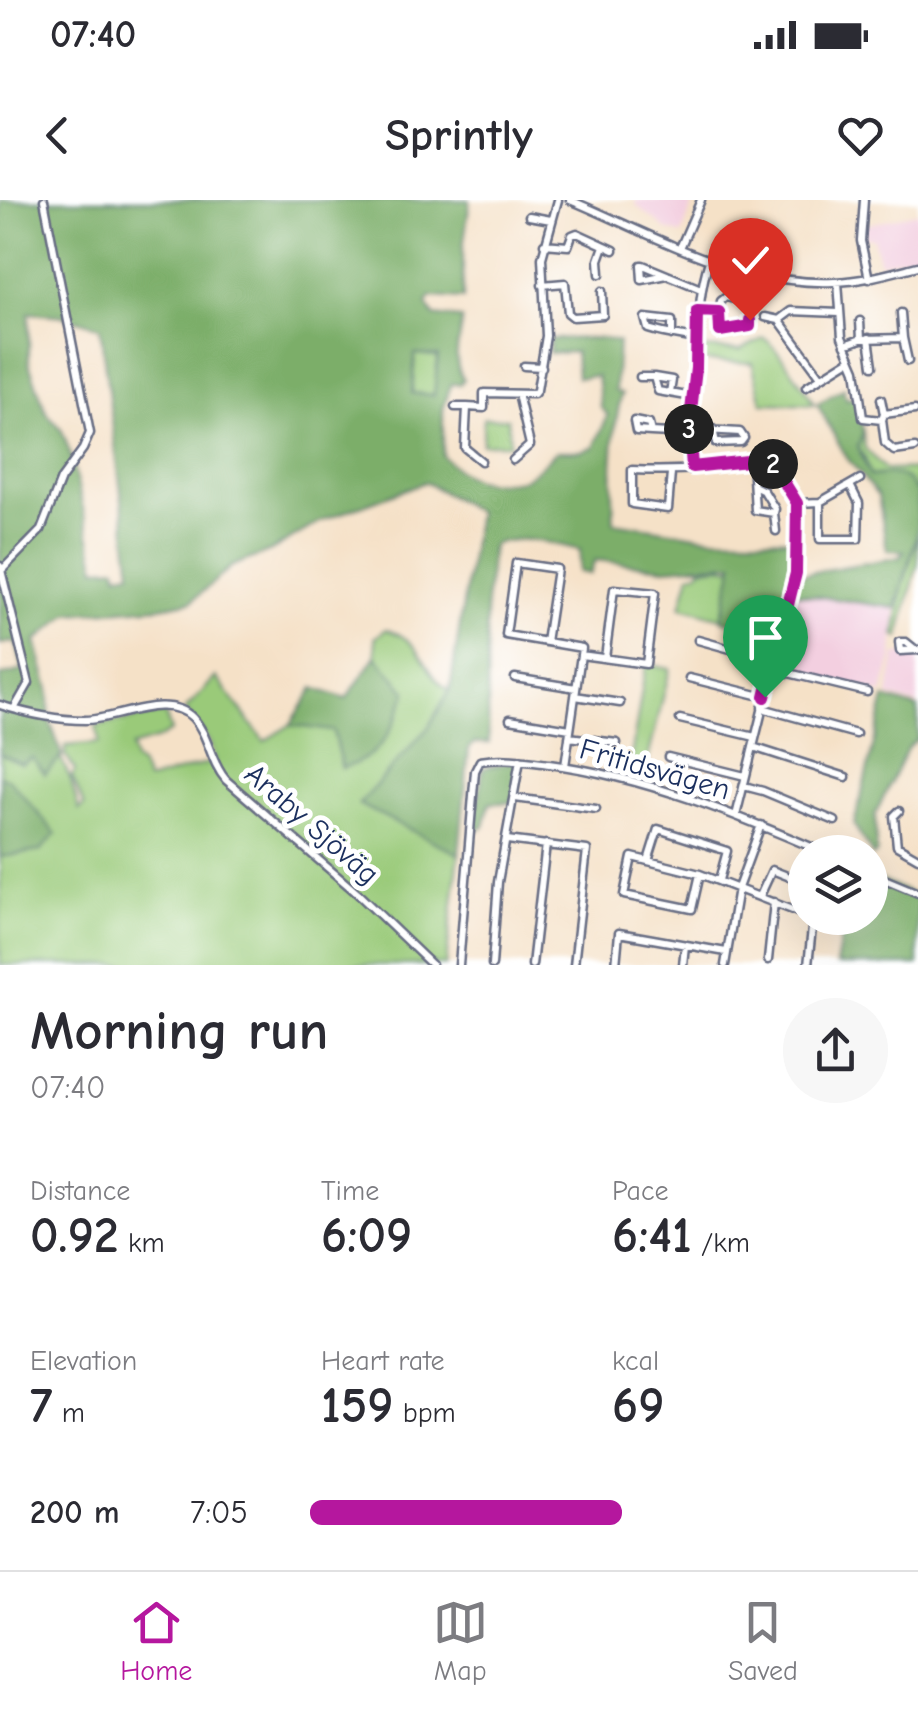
<!DOCTYPE html>
<meta charset="utf-8">
<style>
:root{--surface:#fff;--page:#f7f7f7;--text:#2b2b33;--muted:#7c7c81;--line:#e1e1e2;--accent:#b5179e}
body{margin:0;font-family:"Comic Neue",sans-serif;background:var(--page);color:var(--text);height:100vh;display:flex;flex-direction:column;font-size:38px;white-space:nowrap}
*{box-sizing:border-box;margin:0}
p{font-size:32px;color:var(--muted)}
.icon{flex:none;width:55px;height:55px;fill:none;stroke:currentColor;stroke-width:2;stroke-linecap:round;stroke-linejoin:round}
.map{position:relative;height:765px;overflow:hidden}
.panel{display:flex;flex-direction:column;background:var(--surface);flex:1}
.panel>*{flex:none}
.fabs{position:absolute;left:788px;top:635px;display:grid;gap:20px}
.fabs a{display:grid;place-items:center;width:100px;height:100px;border-radius:50%;background:var(--surface);box-shadow:0 10px 40px #0002;font-size:50px}
.pin{position:absolute;display:grid;place-items:center;width:85px;height:85px;color:#fff;margin:-102px -42px;border-radius:50% 50% 50% 0;rotate:-45deg;box-shadow:0 0 10px #0007}
.pin .icon{rotate:45deg}
.km{position:absolute;width:50px;height:50px;margin:-25px;border-radius:50%;background:#222;color:#fff;font-size:28px;line-height:50px;text-align:center}
.round{display:grid;place-items:center;flex:none;width:105px;height:105px;border-radius:52px;background:var(--page)}
.overview{display:flex;align-items:center;justify-content:space-between;height:170px;padding:0 30px}
h1{font-size:55px;font-weight:700;line-height:75px}
.metrics{display:grid;grid-template-columns:repeat(3,1fr);gap:15px;height:170px;padding:10px 30px}
.metrics div{display:grid;align-content:center}
.metrics b{font-size:50px;font-weight:700}
.metrics small{font-size:28px;font-weight:400}
.metrics p{font-size:28px}
ul{padding:0 30px;list-style:none;font-size:32px}
li{display:grid;grid-template-columns:160px 120px 1fr;align-items:center;height:75px}
li i{height:25px;border-radius:12px;background:var(--accent)}
.status{display:flex;justify-content:space-between;align-items:center;height:70px;padding:0 50px;background:var(--surface);direction:ltr}
.status svg{height:28px;fill:currentColor}
header{display:flex;justify-content:space-between;align-items:center;height:130px;padding:0 30px;background:var(--surface);font-size:45px;font-weight:700}
.tabs{display:flex;justify-content:space-around;align-items:center;height:140px;border-top:2px solid var(--line);background:var(--surface);font-size:28px;color:var(--muted)}
.tabs a{display:grid;justify-items:center;gap:5px}
.tabs .selected{color:var(--accent)}
.map>svg:first-child{display:block}
.built{fill:#f3cfe0}
.green{fill:#9aca79;stroke:#5a7c6c;stroke-width:2.5}
.forest{fill:#7bae69;stroke:#4b6e64;stroke-width:2.5;fill-rule:evenodd}
.lines{fill:none;stroke-linecap:round;stroke-linejoin:round}
.minor-casing{stroke:#676d83;stroke-width:11}
.minor{stroke:#fff;stroke-width:6}
.route-casing{stroke:#fff;stroke-width:20}
.route{stroke:#b5179e;stroke-width:12}
.labels{text-anchor:middle;stroke-width:10;stroke-linejoin:round;paint-order:stroke}
.street-label{font-size:30px;fill:#1b2f5e;stroke:#fff}
</style>
<div class="status"><b>07:40</b><svg viewBox="0 0 49 12"><path d="M0 12V9h3v3zM5 12V6h3v6zM10 12V3h3v9zM15 12V0h3v12zM26 1h20v11H26zM47 4h2v5h-2z"/></svg></div>
<header><svg class="icon" aria-label="back" viewBox="0 0 24 24"><path d="M15 5l-7 7 7 7"/></svg>Sprintly<svg class="icon" aria-label="heart" viewBox="0 0 24 24"><path d="M12 20l-8-8c-3-5 5-10 8-4 3-6 11-1 8 4z"/></svg></header>
<div class="map">
<svg width="918" height="765" viewBox="0 0 918 765">
<rect width="100%" height="100%" fill="#fff"/>
<filter id="ink" filterUnits="userSpaceOnUse"><feTurbulence type="fractalNoise" baseFrequency=".01" numOctaves="2"/><feDisplacementMap in="SourceGraphic" scale="20" xChannelSelector="R" yChannelSelector="G"/><feConvolveMatrix kernelMatrix="1 2 1 2 8 2 1 2 1" color-interpolation-filters="sRGB"/></filter>
<filter id="wash" filterUnits="userSpaceOnUse"><feTurbulence type="fractalNoise" baseFrequency=".0048" numOctaves="4" result="noise"/><feDisplacementMap in="SourceGraphic" scale="40" xChannelSelector="R" yChannelSelector="G"/><feGaussianBlur stdDeviation="2.25" result="paint"/><feColorMatrix in="noise" values="0 0 0 0 0 0 0 0 0 0 0 0 0 0 0 0 0 1.4 0 .05"/><feComposite in="paint" operator="in"/></filter>
<g filter="url(#wash)">
<rect width="100%" height="100%" fill="#f5e1c7"/>
<path class="built" d="M636,0H694L682,35L667,30L636,5Z
M918,12V54L880,63L873,38L865,37V25Z
M794,393L896,408L893,457L882,494L776,468Z
M918,453V505L888,496L896,454Z"/>
<path class="green" d="M764,138C775,145 809,192 814,205L762,203L752,163L702,161L701,148L740,150Z
M415,154L438,156L435,195L412,193Z
M484,218H508L510,244H482Z
M863,233L865,248L886,270L918,269L916,291C899,272 896,272 870,276L865,258L857,247Z
M918,334V362L899,438L895,435L902,390Z
M722,366L734,368L721,418L681,407L690,374L699,372L701,368Z
M386,429C397,433 406,437 414,446C426,460 433,482 450,490L428,528L359,604L459,654L446,765H0V508L43,519L70,578L79,610L84,606L72,577L75,570L65,555V546L99,543L96,526L165,513L171,531L158,539L131,547L134,561L141,566L147,581L215,561L209,542L185,510L216,477L264,541L290,525L333,531L342,568L406,492L376,456L375,438Z
M646,464L670,469L643,580L628,576Z"/>
<path class="forest" d="M0,0H470L463,48V99L431,97L427,104L434,116L462,119C459,138 451,163 464,179L460,184H451L443,210V256C461,275 473,283 500,282C508,281 518,282 525,278C536,273 547,259 557,251H582L594,247L608,215L601,208L597,176L577,178L575,152L549,153L550,139L601,138L618,142L615,191L622,194C610,236 612,279 614,322L710,337L791,339V376L900,357L904,351L887,350L878,296L847,258L817,204L846,187L843,191L847,199L858,197L863,233L858,247L870,276C889,274 905,269 914,290L918,288V331L896,408L794,393L783,434L722,420L734,363L665,368L595,360L590,374L579,372L580,350C550,343 522,334 492,345L486,404L489,543H475L469,548L459,654L359,604L428,528L450,490L477,312L425,282L323,320L271,351L232,366L192,401L161,407L69,414L36,441L49,489V518L62,556L45,574L32,558L22,564L0,554V476L23,470L17,445L14,442L0,444ZM29,113L64,116L100,127L131,372L118,374L117,367L97,368L70,253L62,231L46,212L29,163ZM415,154L438,156L434,195L412,193Z
M376,456L407,492C392,529 383,557 342,568L333,531L290,525L314,488L346,499Z
M885,498L918,508V539L908,547L875,615L877,653L873,656L854,625Z
M520,560L515,598L509,603H490L484,627L474,630L483,568Z
M0,576L9,579L56,634L40,651L0,657Z
M870,676L918,696V765H836L845,718H870Z"/>
</g>
<g filter="url(#ink)">
<g class="lines">
<defs>
<path id="minor" d="M570,0C656,36 739,86 834,82C863,81 890,73 918,66
M864,0L861,41L869,79
M529,16L551,20
M544,44L568,46L572,35L577,33L614,50
M680,48L701,0
M600,74L599,60L604,46
M667,75L642,80L641,65H643L701,89
M838,82L842,137L856,170L863,218L882,220L884,214L915,210
M542,85L565,83L568,113L573,117L603,115L602,91
M697,111L719,112L721,101L726,97L746,102L750,109L749,126L720,131L719,112
M901,113L903,138
M765,117L779,120
M860,121L861,139
M672,135V121L645,118L648,129C664,134 680,136 696,139
M869,138L873,166
M845,145L861,139L903,138L908,161
M524,166L542,167
M640,177H654
M821,177L779,120L791,111L839,113
M806,187L851,159
M670,193L672,180L654,177L658,191L693,197
M881,199L884,214
M455,207H467
M882,220L885,243L894,251L915,248
M689,229L740,232L744,238L741,242L716,243L713,229
M651,232L636,231L634,221L649,224L651,232L689,234
M513,260L530,245L518,194
M481,261L465,248L467,207L484,208V193L534,194L537,190L546,136L542,58L558,0
M752,262L755,310L774,313L775,309L764,291L754,286
M691,267C689,234 693,204 696,171C700,131 696,101 709,61
M671,273L668,309L632,304V270C677,272 722,269 766,259L771,262L797,303
M820,302V339H858L859,303L850,285
M797,303L820,302L860,279
M774,313L776,331
M0,366L29,483L14,509
M2,370L41,330L61,279L83,249L90,233L44,0
M698,440L774,461
M546,442L557,369L516,363L506,435L582,448L565,566
M916,450L906,442H899L900,451L918,450
M581,455L646,464L655,393L614,389L605,458
M772,469L867,492
M515,478L576,488
M689,478L765,497
M575,496L620,503
M0,505C28,514 55,520 85,520C116,520 167,491 193,518C209,535 210,562 226,580L357,693L432,765
M762,508L856,534
M510,519L570,529
M680,519L755,537
M569,537L617,543
M753,547L846,577
M668,557L745,576
M744,586L763,591L835,621
M515,598L596,609
M899,611L894,616L897,646L918,658
M736,616L796,373L797,303
M507,640L587,650L574,765
M648,661L658,629L727,651L719,680
M870,673L918,693
M700,674L692,709L624,695L632,657L700,674L805,715
M760,696L772,670L805,683
M768,760L774,702
M459,765L475,571L480,561C502,557 527,561 549,564C645,577 735,614 823,652
M492,765L498,682L520,560
M532,765L546,644
M616,765L619,733L726,752
M683,765L685,745
M725,765L738,688L761,625
M808,765L813,719L810,718"/>
</defs>
<use href="#minor" class="minor-casing"/>
<use href="#minor" class="minor"/>
</g>
</g>
<g class="lines" filter="url(#ink)">
<defs>
<path id="route" d="M750,120V126L720,131L719,112L697,111L696,168L689,228L692,267L766,259L772,262L797,303L796,373L765,497"/>
</defs>
<use href="#route" class="route-casing"/>
<use href="#route" class="route"/>
</g>
<g class="labels">
<g class="street-label">
<text transform="translate(655 569) rotate(16)" y="10">Fritidsvägen</text>
<text transform="translate(312 624) rotate(41)" y="10">Araby Sjöväg</text>
</g>
</g>
</svg>
<div class="fabs">
<a><svg class="icon" aria-label="layers" viewBox="0 0 24 24"><path d="M12 4l9 5-9 5-9-5zM3 14l9 5 9-5"/></svg></a>
</div>
<div class="pin" style="left:765px;top:497px;background:#1e9e55"><svg class="icon" aria-label="arrive" viewBox="0 0 24 24"><path d="M6 21V4h12l-3 4 3 4H6"/></svg></div>
<div class="pin" style="left:750px;top:120px;background:#d93025"><svg class="icon" aria-label="check" viewBox="0 0 24 24"><path d="M5 12l5 5 9-10"/></svg></div>
<b class="km" style="left:773px;top:264px">2</b>
<b class="km" style="left:689px;top:229px">3</b>
</div>
<section class="panel">
<div class="overview"><div><h1>Morning run</h1><p>07:40</p></div><a class="round"><svg class="icon" aria-label="share" viewBox="0 0 24 24"><path d="M12 15V3M7 8l5-5 5 5M5 13v7h14v-7"/></svg></a></div>
<div class="metrics">
<div><p>Distance</p><b>0.92<small> km</small></b></div>
<div><p>Time</p><b>6:09</b></div>
<div><p>Pace</p><b>6:41<small> /km</small></b></div>
</div>
<div class="metrics">
<div><p>Elevation</p><b>7<small> m</small></b></div>
<div><p>Heart rate</p><b>159<small> bpm</small></b></div>
<div><p>kcal</p><b>69</b></div>
</div>
<ul>
<li><b>200 m</b>7:05<i style="width:54%"></i></li>
</ul>
</section>
<nav class="tabs">
<a class="selected"><svg class="icon" aria-label="home" viewBox="0 0 24 24"><path d="M3 11l9-7 9 7M6 9v11h12V9"/></svg>Home</a>
<a><svg class="icon" aria-label="map" viewBox="0 0 24 24"><path d="M3 6l6-2 6 2 6-2v14l-6 2-6-2-6 2zM9 4v14M15 6v14"/></svg>Map</a>
<a><svg class="icon" aria-label="saved" viewBox="0 0 24 24"><path d="M7 4h10v16l-5-4-5 4z"/></svg>Saved</a>
</nav>
